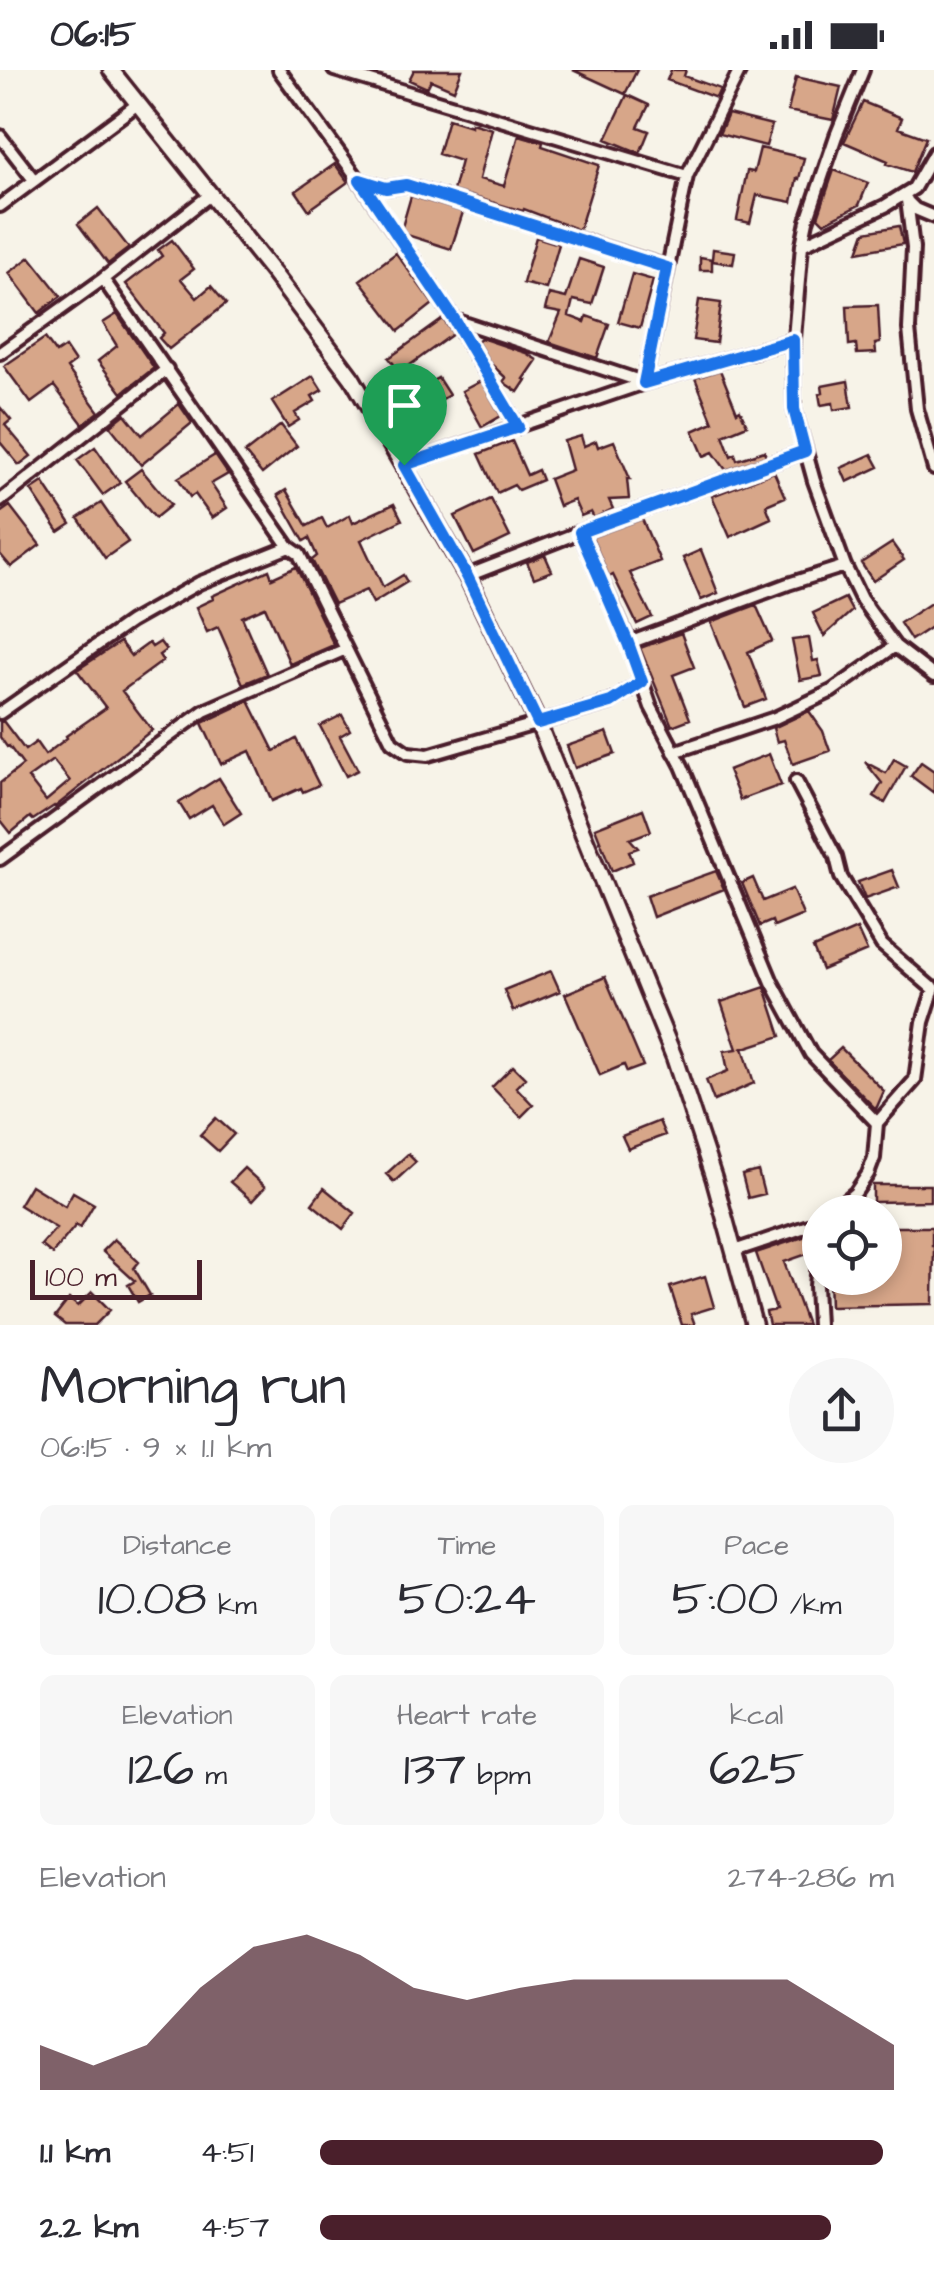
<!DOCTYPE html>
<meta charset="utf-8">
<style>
:root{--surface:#fff;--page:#f7f7f7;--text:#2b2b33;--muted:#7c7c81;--accent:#4a1f2b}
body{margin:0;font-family:"Architects Daughter",sans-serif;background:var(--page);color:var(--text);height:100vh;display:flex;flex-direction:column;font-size:38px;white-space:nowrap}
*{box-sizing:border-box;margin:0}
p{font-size:32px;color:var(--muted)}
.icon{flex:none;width:55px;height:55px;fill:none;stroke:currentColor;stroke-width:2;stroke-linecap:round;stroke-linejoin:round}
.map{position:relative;height:1255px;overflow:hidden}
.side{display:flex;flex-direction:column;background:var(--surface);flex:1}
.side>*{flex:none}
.tools{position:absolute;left:802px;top:1125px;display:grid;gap:20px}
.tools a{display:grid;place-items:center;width:100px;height:100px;border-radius:50%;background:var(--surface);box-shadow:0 5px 15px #0003;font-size:50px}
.scale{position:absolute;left:30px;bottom:25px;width:172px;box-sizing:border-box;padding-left:10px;border:5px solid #4a1f2b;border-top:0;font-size:28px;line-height:35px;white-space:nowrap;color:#4a1f2b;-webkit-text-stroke:8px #f7f3e8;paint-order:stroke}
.pin{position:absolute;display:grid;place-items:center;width:85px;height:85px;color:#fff;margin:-102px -42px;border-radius:50% 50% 50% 0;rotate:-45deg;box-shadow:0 0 10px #0007}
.pin .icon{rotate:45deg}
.round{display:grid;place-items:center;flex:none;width:105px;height:105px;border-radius:52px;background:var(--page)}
.overview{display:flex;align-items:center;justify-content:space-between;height:170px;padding:0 40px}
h1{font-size:55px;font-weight:600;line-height:75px}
.figures{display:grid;grid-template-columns:repeat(3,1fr);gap:15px;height:170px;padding:10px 40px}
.figures div{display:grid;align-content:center;border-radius:15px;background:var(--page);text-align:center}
.figures b{font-size:50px;font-weight:600}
.figures small{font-size:28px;font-weight:400}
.figures p{font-size:28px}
.chart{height:280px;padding:20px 40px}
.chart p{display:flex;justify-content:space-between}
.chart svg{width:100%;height:180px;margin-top:10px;fill:var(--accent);opacity:.7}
ul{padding:0 40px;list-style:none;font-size:32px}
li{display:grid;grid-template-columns:160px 120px 1fr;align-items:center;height:75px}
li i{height:25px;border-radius:12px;background:var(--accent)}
.status{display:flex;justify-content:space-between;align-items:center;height:70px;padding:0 50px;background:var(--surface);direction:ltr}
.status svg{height:28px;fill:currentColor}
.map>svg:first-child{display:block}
.building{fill:#d7a689;stroke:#4a1f2b;stroke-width:2.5;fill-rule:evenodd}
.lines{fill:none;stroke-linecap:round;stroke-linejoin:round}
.minor-casing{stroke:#4a1f2b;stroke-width:18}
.secondary-casing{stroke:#4a1f2b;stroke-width:21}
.minor{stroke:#f7f3e8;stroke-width:10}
.secondary{stroke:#f7f3e8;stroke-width:14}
.route-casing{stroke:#fff;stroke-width:20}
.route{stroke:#1a73e8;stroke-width:12}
</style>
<div class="status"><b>06:15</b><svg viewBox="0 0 49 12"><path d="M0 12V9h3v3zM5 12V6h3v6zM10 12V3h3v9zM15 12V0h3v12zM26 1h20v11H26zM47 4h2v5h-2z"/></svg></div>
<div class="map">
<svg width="934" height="1255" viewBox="0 0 934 1255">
<rect width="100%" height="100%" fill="#f7f3e8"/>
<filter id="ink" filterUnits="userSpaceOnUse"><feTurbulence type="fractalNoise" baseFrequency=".01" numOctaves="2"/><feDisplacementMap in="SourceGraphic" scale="20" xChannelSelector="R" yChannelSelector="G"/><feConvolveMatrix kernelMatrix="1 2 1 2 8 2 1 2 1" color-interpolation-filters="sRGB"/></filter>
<g filter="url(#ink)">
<path class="building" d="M414,0H462L454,20L431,10L427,18L409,10Z
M573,0H637L625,24Z
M671,0H686L684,6L720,19L716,28L667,10Z
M796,7L841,17L833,50L788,41Z
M627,25L649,35L638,57L649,61L640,83L606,69Z
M863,32L902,48L898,58L926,68L912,102L887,94L888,91L844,72Z
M728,44L772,55L766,76L719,64Z
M448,49L471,56V53L492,59L479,109L504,116L519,65L543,72L542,76L599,95L579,160L524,139L523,141L453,121L461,91L438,84Z
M760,78L804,88L799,109L797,108L792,132L757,125L750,153L737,150L747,101L754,102Z
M335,94L348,112L309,140L296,121Z
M834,100L868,113L859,135L824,153L818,147Z
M411,126L463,142L451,179L407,165L402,157Z
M98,138L129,178L108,194L78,154Z
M899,156L903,174L858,182L865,162Z
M536,167L559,174L546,219L523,213Z
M172,170L194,199L181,209L197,228L211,216L226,234L169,279L159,268L164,263L126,214L162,186L158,180Z
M713,179L735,182L733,194L712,191V200H700V187L712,189Z
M396,183L433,234L399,261L360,210Z
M30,187L61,226L39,243L9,203Z
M579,189L604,197L592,234L573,230L569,246L585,252L587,246L609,254L597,288L549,272L561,243L545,240L549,224L566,228Z
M632,204L653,210L640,258L618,252Z
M699,230L721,233L716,273L693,270Z
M878,235L880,273L875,274L876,283L857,284L856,274L849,275L847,236Z
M117,244L154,298L122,323L98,291L117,276L103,253Z
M443,249L453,264L410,295L423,316L438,308L449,325L420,342L429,357L410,368L388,327L408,316L405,311L407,310L389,288Z
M45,268L56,283L65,277L75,292L67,298L99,342L83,354L54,316L31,333L4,296Z
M481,268L526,283L537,290L524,309L526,310L518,322L503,312L506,308L490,293L477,271Z
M720,300L737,342L740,340L747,355L723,365L731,386L735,384L737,390L764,381L766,386L726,400L713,382L704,386L693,361L713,352L695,308Z
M313,306L322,320L312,326L315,331L295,343L299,350L288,357L272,332Z
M481,311L501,346L482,357L462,321Z
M848,311L852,337L834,340L833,333L821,335L819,324L823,323L822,316Z
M179,334L192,353L141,395L110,356L125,344L142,365Z
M0,337L11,350L5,355L31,386L19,395L0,372Z
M281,355L297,376L262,404L245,383Z
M581,366L584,376L596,371L598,377L614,371L630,409H627L629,429L609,430L613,439L594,448L591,442L581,446L574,430L559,436L549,409L572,400L564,371Z
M512,371L527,405L538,400L542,410L518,420L514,415L497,423L479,384Z
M95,377L120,413L103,425L77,390Z
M872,384L879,397L847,412L841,398Z
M215,385L228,404L211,414L227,438L212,448L195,424L190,427L178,408Z
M141,399L171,435L155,448L125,411Z
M774,402L785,427L766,435L771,448L730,467L712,426Z
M43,412L71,454L59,462L31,420Z
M286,420L307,456L322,448L327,458L350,445L353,453L394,434L402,450L361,470L383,517L403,505L407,512L373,533L366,520L334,534L312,490L317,486L309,468L304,471L278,425Z
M491,429L510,467L474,484L455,446Z
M101,433L128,472L105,488L78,448Z
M10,436L40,475L11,497L0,484V443Z
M642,449L660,491L630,503L652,547L637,554L613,505L609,507L592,467Z
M892,473L904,490L873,511L861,493Z
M701,480L718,523L701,530L683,488Z
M545,485L552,501L534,508L527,492Z
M296,497L334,575L290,594L265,537L242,547L267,604L243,614L218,557L207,562L196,537L213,529L212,526L269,500L272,508Z
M845,528L852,541L824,566L813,543Z
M934,531V555L911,570L900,553Z
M756,535L772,571L748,582L766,629L745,637L711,552Z
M681,563L694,597L673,605L690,649L672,656L640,578Z
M809,568L813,591L818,590L822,606L800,610L792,570Z
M120,572L131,586L149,573L152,577L160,572L166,580L159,585L163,591L122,621L152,660L55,737L54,736L33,750L30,747L11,763L0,749V713L23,695L9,676L7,677L0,667V652L3,651L25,680L36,672L45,685L67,668L66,666L106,638L77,600ZM53,690L70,711L46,731L28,708Z
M249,631L274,681L296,669L319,715L303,722L301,718L272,731L250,681L221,694L202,653Z
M809,641L823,661L830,681L793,694L784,670L777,672L773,658Z
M342,645L350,660L340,666L358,700L346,706L320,656Z
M607,662L615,684L575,698L567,676Z
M769,684L781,715L740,730L728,700Z
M894,689L906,696L885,733L874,726L882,713L865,692L886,703Z
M921,692L934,701V723L911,706Z
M219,708L241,743L224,754L212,735L189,749L179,733Z
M643,739L651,761L630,769L638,778L629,781L633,792L612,801L595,758Z
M892,800L899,817L865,829L858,812Z
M716,801L724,819L653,847L646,826Z
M753,808L763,831L792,819L803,845L774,857L772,851L760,856L742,813Z
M857,859L867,881L822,900L813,878Z
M551,901L560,921L513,941L504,920Z
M605,907L643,996L627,1002L624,995L600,1005L565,924Z
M765,917L781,966L741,979L743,978L754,1013L714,1031L706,1010L728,1001L724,981L737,979L721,932Z
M841,978L884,1021L876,1039L828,990Z
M513,996L525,1008L516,1017L533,1035L521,1047L492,1017Z
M216,1048L234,1064L218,1081L200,1065Z
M659,1051L665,1065L628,1079L622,1066Z
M408,1084L416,1092L394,1112L386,1104Z
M244,1098L265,1117L252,1131L230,1112Z
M758,1101L764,1124L748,1128L742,1105Z
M31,1115L65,1136L73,1122L94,1134L80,1158L76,1155L52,1184L41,1175L56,1158L19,1135Z
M873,1115H930V1131L873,1132Z
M324,1118L355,1143L343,1159L312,1134Z
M885,1157H932V1175H934L933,1234L830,1236L829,1208H885Z
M809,1165L811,1171V1177L808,1178L810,1183L784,1192L807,1255H769L766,1242L776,1240L756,1183Z
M114,1169L139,1192L134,1198L150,1225L138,1232L128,1215L135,1211L102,1181Z
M705,1206L714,1237L691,1244L695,1255H682L670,1217Z
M92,1222L110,1240L95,1255H65L55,1247L69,1229L78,1236Z"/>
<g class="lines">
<defs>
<path id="minor" d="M279,0L359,110
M334,0L687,106L740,0
M863,0L836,66L807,151L802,175L793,280L794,339L814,411L845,496L861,529L895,576L934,606
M0,66L34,110
M907,130L913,178L909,259L917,339L934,399
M907,131L915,139L934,147
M0,136L139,33
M802,175L885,136L914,118L934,83
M103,209L289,477
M455,250L643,312
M0,283L103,209L211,124
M644,313L687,106
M518,357L454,249L359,110L386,118L406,115L667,197
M404,395L644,313L793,270
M0,431L167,299
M580,462L629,573L651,637L682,696L772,912L811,984L877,1053
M467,506L580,462L805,381
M629,573L788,514L845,496
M0,643L130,552L199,513L289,477L299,484L392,672L408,683L428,685L611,632L642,612
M674,682L775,648L832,621L895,576
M796,711L836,787L841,807L882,875L933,919
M0,789L204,641L346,579
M832,1142L855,1123L868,1104L874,1088L877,1053L915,1010L923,952L934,918
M734,1181L820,1152
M818,1255L816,1216L820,1170"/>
<path id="secondary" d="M111,0L274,204L352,308L467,506L538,653L674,987L714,1109L754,1255"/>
</defs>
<use href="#minor" class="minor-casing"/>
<use href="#secondary" class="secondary-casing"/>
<use href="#minor" class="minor"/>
<use href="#secondary" class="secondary"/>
</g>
</g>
<g class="lines" filter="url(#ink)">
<defs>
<path id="route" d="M360,110L386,118L406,115L667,198L644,313L793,270L794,339L805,381L580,462L628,573L642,612L611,632L538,653L467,506L404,395L518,357L454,249Z"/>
</defs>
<use href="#route" class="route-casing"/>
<use href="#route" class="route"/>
</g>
</svg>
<div class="tools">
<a><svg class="icon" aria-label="locate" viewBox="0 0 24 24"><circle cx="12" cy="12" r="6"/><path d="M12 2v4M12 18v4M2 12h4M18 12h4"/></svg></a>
</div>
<div class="scale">100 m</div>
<div class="pin" style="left:404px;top:395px;background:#1e9e55"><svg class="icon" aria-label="arrive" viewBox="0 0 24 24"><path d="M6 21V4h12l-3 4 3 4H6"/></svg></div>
</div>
<section class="side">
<div class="overview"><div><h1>Morning run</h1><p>06:15 · 9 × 1.1 km</p></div><a class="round"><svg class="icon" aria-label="share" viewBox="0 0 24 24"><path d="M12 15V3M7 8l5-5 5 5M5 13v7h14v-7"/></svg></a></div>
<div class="figures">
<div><p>Distance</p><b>10.08<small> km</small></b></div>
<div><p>Time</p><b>50:24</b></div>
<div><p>Pace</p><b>5:00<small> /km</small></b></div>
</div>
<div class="figures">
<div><p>Elevation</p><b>126<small> m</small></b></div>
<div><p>Heart rate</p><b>137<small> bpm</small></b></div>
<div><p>kcal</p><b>625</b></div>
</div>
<div class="chart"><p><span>Elevation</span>274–286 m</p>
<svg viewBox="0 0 160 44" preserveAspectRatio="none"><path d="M0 44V33L10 38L20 33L30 19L40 9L50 6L60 11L70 19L80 22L90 19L100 17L110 17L120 17L130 17L140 17L150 25L160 33V44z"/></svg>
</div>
<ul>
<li><b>1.1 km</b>4:51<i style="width:98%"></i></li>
<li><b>2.2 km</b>4:57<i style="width:89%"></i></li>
</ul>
</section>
